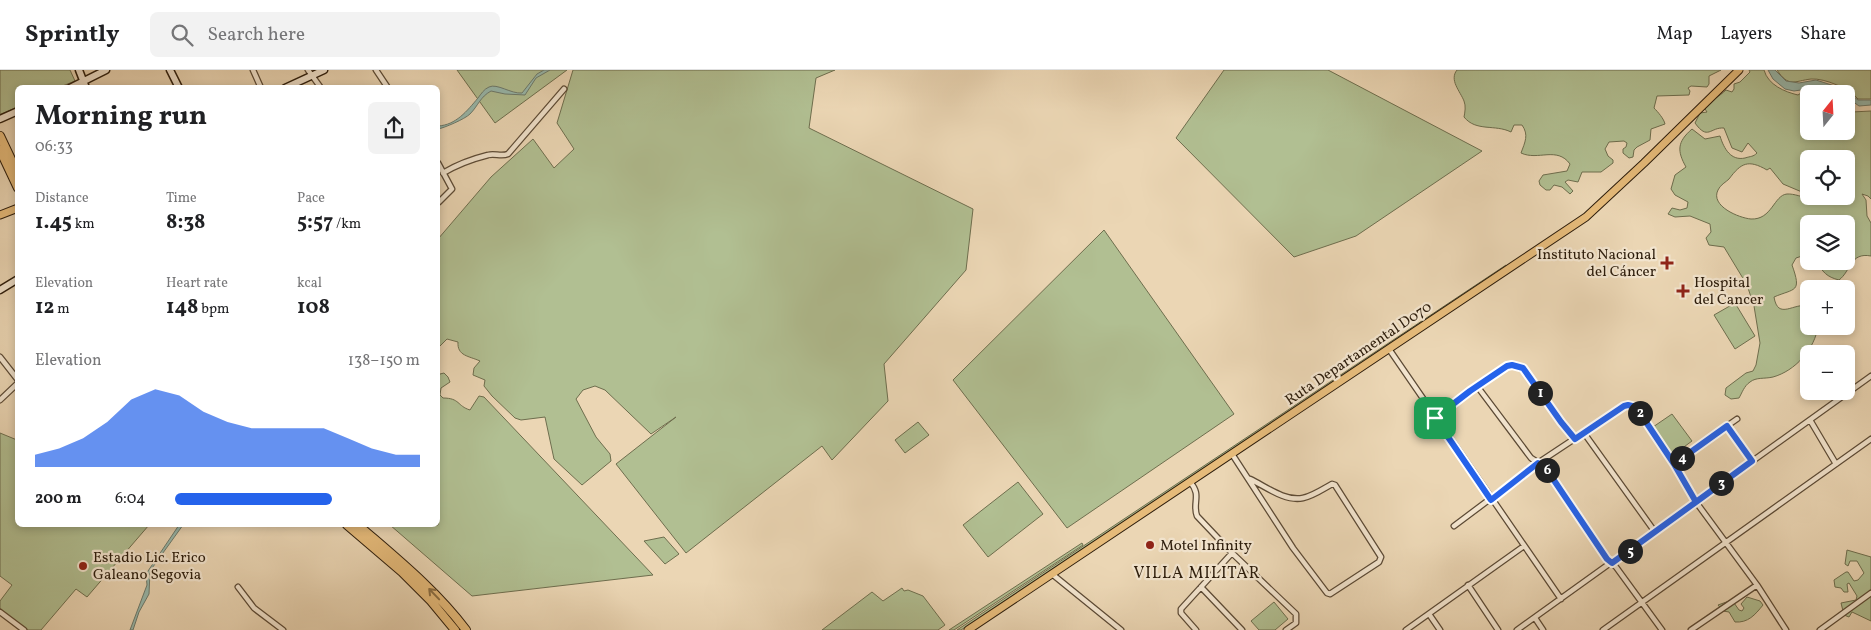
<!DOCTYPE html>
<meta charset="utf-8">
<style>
:root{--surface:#fff;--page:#f2f2f2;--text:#202124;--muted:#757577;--line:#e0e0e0;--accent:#2563eb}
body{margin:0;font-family:Vollkorn,serif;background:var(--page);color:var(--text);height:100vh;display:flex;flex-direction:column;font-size:19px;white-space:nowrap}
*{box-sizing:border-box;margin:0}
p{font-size:16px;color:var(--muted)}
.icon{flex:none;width:28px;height:28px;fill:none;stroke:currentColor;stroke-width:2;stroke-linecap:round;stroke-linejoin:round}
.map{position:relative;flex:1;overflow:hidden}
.sheet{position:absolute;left:15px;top:15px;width:425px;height:442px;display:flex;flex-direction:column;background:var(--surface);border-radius:8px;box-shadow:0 2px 8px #0003}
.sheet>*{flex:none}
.needle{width:32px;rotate:18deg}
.fabs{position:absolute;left:1800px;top:15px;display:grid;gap:10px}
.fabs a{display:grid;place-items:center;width:55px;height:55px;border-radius:8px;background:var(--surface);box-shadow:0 2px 8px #0003;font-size:25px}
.pin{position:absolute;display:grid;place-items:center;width:42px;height:42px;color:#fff;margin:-21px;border-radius:10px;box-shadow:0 2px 8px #0006}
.km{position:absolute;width:25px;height:25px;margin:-12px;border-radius:50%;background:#222;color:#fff;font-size:14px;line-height:25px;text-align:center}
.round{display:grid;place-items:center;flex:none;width:52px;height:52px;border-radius:8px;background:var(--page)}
.head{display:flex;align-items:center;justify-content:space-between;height:85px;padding:0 20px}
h1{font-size:28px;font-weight:700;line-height:38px}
.stats{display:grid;grid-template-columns:repeat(3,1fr);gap:8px;height:85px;padding:5px 20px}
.stats div{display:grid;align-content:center}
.stats b{font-size:21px;font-weight:700}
.stats small{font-size:14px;font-weight:400}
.stats p{font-size:14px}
.chart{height:140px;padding:10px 20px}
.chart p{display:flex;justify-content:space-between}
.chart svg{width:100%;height:90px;margin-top:5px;fill:var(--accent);opacity:.7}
ul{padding:0 20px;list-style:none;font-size:16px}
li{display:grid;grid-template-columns:80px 60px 1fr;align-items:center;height:38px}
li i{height:12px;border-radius:6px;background:var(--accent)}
header{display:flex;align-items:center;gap:30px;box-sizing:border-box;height:70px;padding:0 25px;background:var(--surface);border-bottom:1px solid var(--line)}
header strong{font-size:24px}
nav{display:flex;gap:28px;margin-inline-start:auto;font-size:18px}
.search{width:350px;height:45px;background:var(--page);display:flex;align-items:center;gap:12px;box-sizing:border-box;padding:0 18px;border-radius:8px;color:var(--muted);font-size:19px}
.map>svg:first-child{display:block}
.green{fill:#b1bf92;stroke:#6e6e4e;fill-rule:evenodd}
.water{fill:#98b9ad;stroke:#6d7a6c}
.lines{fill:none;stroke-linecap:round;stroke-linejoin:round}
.street-casing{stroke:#5c4a35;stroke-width:7}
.secondary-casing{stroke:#2c1c0b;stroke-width:9}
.primary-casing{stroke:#2c1c0b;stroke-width:9}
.highway-casing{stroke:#2c1c0b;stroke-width:10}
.street{stroke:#f2e4ce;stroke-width:4.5}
.secondary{stroke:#f2e4ce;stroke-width:6}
.primary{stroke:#e6bb7a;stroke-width:7}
.highway{stroke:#e6bb7a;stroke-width:8}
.oneway{stroke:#896c42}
.route-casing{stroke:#fff;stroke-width:10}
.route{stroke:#2563eb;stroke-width:6}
.poi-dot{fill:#8f2418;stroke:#f2e4ce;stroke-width:2}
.labels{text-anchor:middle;stroke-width:4.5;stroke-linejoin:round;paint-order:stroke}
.poi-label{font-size:15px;fill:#2c1c0b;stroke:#f2e4ce;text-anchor:start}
.street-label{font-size:15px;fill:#2c1c0b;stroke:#f2e4ce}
.neighbourhood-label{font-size:16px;letter-spacing:1px;fill:#2c1c0b;stroke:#f2e4ce}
</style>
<header>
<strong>Sprintly</strong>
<div class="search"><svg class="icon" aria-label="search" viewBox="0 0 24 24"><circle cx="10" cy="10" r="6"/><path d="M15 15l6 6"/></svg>Search here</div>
<nav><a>Map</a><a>Layers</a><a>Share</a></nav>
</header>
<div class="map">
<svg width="1871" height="560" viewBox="0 0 1871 560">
<rect width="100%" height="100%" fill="#ebd6b4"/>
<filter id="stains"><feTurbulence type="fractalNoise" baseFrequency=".004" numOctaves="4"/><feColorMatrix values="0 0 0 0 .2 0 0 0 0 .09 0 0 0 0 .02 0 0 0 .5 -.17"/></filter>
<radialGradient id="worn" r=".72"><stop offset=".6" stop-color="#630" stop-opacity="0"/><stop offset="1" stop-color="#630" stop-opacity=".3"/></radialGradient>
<path class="green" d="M0,0H70L75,11L60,17L18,18L17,37L0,45Z
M457,0H567L495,53Z
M573,0H835L816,8L809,58L973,139L966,200L884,294L888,331L832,390L822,376L686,483L616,394L676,347L651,364L605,320L595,316L583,320L576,329L596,367L610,384L611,391L582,415L554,389L545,347L521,350L515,348L492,326L484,316L485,310L473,305L474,298L480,291C469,286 457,286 458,272L447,269L438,278V169L491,107L533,69L554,98L574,79L557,53Z
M1224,0H1328L1482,81L1356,166L1294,187L1176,68Z
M1457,0H1721L1709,6V14L1707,17L1691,16L1688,18L1690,21L1689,25L1657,26L1654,38C1658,42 1664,49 1665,54L1651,59L1650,70L1637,77L1634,80L1633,87L1629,88L1623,83V79L1626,77L1627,73L1624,71L1609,72L1605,79L1608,86L1613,90V93L1601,102H1582L1578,112L1568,110L1565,112L1573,121L1570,124L1562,117L1554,115L1550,120H1546L1540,115L1539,111L1543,105L1567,101L1570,94C1557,76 1538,91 1521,83C1525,72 1529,65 1522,55H1514L1511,62C1495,54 1476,62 1464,47C1465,42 1466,36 1464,31C1460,21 1449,10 1457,0Z
M1749,0H1764C1768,15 1785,22 1798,25L1804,21L1815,18L1823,23L1829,24H1809V61H1846V33L1852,42L1871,41V129L1868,126L1862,124L1866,130L1867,146L1871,153V186C1850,182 1851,201 1839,210C1827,207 1822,202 1817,191H1846V154H1809V187L1802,186L1796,188L1792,195C1802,223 1795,218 1774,227C1778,251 1794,232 1809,236V256H1818C1815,279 1795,301 1773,307C1765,309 1756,307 1750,312C1744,316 1742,323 1739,328L1731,329L1725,325L1726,318L1746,303L1753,301L1756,295L1760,273L1754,236L1747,215L1724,177L1709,175L1706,168L1711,162L1710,154L1690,146L1675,147L1668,144L1672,138L1680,140L1687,138L1688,132L1675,125L1671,119L1675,105L1686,97C1677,81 1677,72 1692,59L1705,69L1720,66C1724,79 1731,91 1745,88C1751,86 1753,87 1757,83L1748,73L1742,82L1732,78L1724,58C1710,57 1708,71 1695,53L1700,43L1707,42L1705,39C1710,30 1719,27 1726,20L1732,22L1734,19V14L1740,12L1750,2ZM1809,89H1846V126H1834C1823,139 1801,123 1787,124C1774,125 1772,150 1751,149C1739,148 1710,136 1718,120C1720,115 1726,112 1729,109C1741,93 1748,89 1767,100L1770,98L1783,114L1809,125Z
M1777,0H1871V29H1858C1850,19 1825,8 1811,9C1794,11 1789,18 1777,0Z
M1104,160L1234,344L1067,458L953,310Z
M1506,195L1508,197L961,560H957Z
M1735,233L1755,266L1735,279L1714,245Z
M444,303L448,307L450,312L441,318L440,325L443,328C460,328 457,336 470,340L479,326L484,327L653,505L472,526L390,455H438V307L440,304Z
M1672,344L1692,371L1673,385L1653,357Z
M918,352L929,365L905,383L895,370Z
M0,363L17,370L18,455H149L87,527L76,519L41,560H25L0,541V531L12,515L0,506Z
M1018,412L1043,444L988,487L963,455Z
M664,467L679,484L665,494L644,471Z
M1082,473L1083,475L954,560H949Z
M1847,480L1871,487V551L1852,542L1849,547L1844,545L1841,533L1856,530L1857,526L1849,513L1847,514L1848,522H1844L1841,518L1835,517L1834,510L1846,502H1848L1854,511L1858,510L1864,503L1857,491H1850L1848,496L1845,494Z
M902,518L904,521L908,520L923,526L945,555L938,560H822L872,522L883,531Z
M1747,527L1760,531L1763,535C1755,545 1748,553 1735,552L1729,542L1723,541L1718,535L1732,530L1739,540L1742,541L1744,538L1741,534Z
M1274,532L1288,549L1275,560H1259L1251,551Z"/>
<path class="water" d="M544,0H550L536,8L525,25L505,24L491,21C480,27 478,36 470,44C465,49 444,58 438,59V56C456,55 467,41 478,28C481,24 484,19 489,17C497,13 511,24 522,23L537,4Z
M1768,0H1775L1786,11L1799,13L1816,10L1844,19L1858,30H1871V35L1859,36L1852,31L1846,24L1829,21L1821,17L1794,21L1785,19L1773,9Z
M179,455H183L150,501L149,524L139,542L133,560H130L147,515L146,504Z"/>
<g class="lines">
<defs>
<path id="street" d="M253,0L261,18
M308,0L321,18
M376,0L388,18
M438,93L452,119L439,132
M443,103C458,94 472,89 488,85C495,83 501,87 508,84L564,19
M1389,279L1561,529
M0,287L18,310
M1477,316L1531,388L1545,397L1607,489L1616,497L1662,560
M0,330L18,313
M1435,349L1471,321L1507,296L1512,295L1523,298L1561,352L1575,369
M1810,350L1836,394
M1727,356L1752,391
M1584,363L1655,462
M1232,384L1293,478L1327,523L1330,524L1379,492L1381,487L1335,415L1332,414C1323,419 1313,426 1303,428C1285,432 1265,416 1250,409
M1674,393L1737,349
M1190,412C1202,425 1192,433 1197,446L1232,483L1296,544V553L1286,560
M1454,456L1538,393L1624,336L1628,335L1635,337L1674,393L1696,432L1757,515L1786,560
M1052,504L1121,560
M1468,515L1498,560
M238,517L254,538L283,560
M1201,517L1242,560
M0,542L24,560
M1429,544L1440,560
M1535,548L1543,560
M1196,560L1181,543V539L1232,483
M1406,560L1524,476
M1517,560L1871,306
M1603,560L1871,369
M1691,560L1757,515
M1820,560L1871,523"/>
<path id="secondary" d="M79,0L86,18
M170,0L179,18
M70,18L106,0
M285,18L324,0
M0,49L18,41
M0,220L18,209"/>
<path id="primary" d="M0,145L18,138
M968,560L1586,147L1644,93L1739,0"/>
<path id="highway" d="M0,66L18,104
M0,80L18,118
M347,455L402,502L431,531L455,560
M358,455C396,488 436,520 466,560"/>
</defs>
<use href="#street" class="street-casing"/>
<use href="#secondary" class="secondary-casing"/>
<use href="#primary" class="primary-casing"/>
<use href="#highway" class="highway-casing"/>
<use href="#street" class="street"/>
<use href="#secondary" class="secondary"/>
<use href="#primary" class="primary"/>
<use href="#highway" class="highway"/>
</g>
<defs><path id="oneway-shaft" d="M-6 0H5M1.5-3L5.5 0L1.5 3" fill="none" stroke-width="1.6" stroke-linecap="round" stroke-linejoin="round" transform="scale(1.25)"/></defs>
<use class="oneway" href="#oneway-shaft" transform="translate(434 524) rotate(-134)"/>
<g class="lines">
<defs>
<path id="route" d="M1435,348L1470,321L1507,296L1512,295L1523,298L1561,352L1575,369L1624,336L1628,335L1636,337L1674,394L1696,432L1752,391L1727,356L1674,394L1696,432L1612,493L1607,489L1545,397L1538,393L1491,430L1435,348"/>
</defs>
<use href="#route" class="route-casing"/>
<use href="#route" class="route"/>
</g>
<g class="poi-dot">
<path d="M1664.5 185.5h5v5h5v5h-5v5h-5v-5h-5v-5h5z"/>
<path d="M1680.5 213.5h5v5h5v5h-5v5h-5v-5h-5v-5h5z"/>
<circle cx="1150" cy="475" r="5"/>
<circle cx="83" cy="496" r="5"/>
</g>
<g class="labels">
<g class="poi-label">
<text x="1656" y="189" text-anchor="end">Instituto Nacional<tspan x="1656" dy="17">del Cáncer</tspan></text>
<text x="1694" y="217">Hospital<tspan x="1694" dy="17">del Cancer</tspan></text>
<text x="1160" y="480">Motel Infinity</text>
<text x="93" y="492">Estadio Lic. Erico<tspan x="93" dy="17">Galeano Segovia</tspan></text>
</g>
<g class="street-label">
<text transform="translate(1358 283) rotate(-34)" y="5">Ruta Departamental D070</text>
</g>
<g class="neighbourhood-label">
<text x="1197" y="508">VILLA MILITAR</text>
</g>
</g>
<rect width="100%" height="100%" filter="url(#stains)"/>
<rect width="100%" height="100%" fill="url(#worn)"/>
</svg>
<div class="fabs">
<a><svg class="needle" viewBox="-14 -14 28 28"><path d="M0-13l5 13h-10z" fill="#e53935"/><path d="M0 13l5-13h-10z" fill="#757577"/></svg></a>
<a><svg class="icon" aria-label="locate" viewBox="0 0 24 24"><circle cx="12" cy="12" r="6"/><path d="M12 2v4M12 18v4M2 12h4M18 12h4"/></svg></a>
<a><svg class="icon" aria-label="layers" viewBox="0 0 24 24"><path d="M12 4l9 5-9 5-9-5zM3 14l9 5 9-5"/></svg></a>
<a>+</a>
<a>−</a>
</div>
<div class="pin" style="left:1435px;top:348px;background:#1e9e55"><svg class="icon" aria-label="arrive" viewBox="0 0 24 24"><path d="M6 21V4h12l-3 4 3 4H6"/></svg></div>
<b class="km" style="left:1540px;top:323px">1</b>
<b class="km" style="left:1640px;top:343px">2</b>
<b class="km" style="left:1721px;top:413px">3</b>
<b class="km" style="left:1682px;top:388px">4</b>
<b class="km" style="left:1630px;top:481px">5</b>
<b class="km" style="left:1547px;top:400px">6</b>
<section class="sheet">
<div class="head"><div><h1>Morning run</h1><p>06:33</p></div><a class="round"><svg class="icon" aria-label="share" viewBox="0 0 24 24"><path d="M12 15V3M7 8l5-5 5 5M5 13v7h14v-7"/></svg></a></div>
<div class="stats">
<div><p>Distance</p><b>1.45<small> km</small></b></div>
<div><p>Time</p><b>8:38</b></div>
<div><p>Pace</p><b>5:57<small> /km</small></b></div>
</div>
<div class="stats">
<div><p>Elevation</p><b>12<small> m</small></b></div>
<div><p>Heart rate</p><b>148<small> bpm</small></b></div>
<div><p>kcal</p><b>108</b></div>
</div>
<div class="chart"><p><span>Elevation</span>138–150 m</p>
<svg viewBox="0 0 160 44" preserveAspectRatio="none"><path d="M0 44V38L10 35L20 30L30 22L40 11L50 6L60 9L70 17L80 22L90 25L100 25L110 25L120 25L130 30L140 35L150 38L160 38V44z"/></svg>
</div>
<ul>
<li><b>200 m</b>6:04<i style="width:64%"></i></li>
</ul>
</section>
</div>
